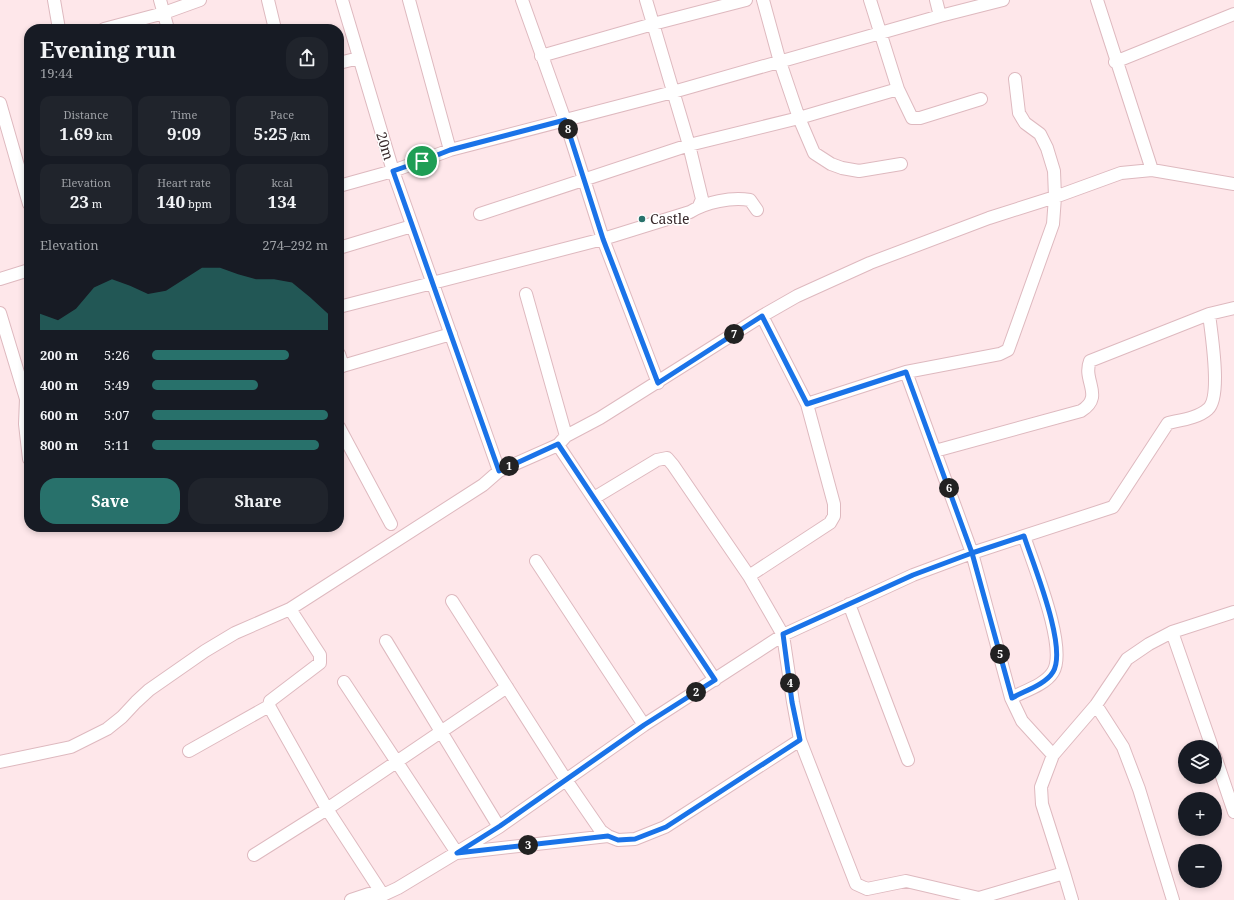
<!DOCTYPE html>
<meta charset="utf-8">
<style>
:root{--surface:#171b24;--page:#20242c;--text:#f1f3f6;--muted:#9ea1a6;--accent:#28716b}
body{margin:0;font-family:"Noto Serif",serif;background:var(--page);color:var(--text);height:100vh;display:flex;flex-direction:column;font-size:15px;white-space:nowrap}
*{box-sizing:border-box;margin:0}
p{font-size:13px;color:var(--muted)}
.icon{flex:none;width:22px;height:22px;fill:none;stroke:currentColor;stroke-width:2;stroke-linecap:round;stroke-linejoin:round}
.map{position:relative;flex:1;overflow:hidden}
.side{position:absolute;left:24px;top:24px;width:320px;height:508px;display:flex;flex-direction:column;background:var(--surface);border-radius:16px;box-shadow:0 2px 6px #0003}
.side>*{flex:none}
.tools{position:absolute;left:1178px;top:740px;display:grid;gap:8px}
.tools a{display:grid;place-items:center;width:44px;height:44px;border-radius:50%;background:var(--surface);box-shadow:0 2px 6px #0003;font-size:20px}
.pin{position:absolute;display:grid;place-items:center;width:34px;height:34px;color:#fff;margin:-17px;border:2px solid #fff;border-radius:50%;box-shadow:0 1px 4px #0007}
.km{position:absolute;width:20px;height:20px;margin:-10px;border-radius:50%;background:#222;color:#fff;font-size:11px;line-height:20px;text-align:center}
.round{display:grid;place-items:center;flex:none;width:42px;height:42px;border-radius:16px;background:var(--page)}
.head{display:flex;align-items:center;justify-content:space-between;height:68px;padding:0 16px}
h1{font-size:22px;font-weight:700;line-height:30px}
.metrics{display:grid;grid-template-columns:repeat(3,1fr);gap:6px;height:68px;padding:4px 16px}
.metrics div{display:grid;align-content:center;border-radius:10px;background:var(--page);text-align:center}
.metrics b{font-size:17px;font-weight:700}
.metrics small{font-size:11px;font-weight:400}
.metrics p{font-size:11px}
.chart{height:112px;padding:8px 16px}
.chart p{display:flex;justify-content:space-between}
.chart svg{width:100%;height:72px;margin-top:4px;fill:var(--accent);opacity:.7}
.button{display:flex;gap:8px;margin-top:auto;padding:8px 16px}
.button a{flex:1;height:46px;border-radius:16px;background:var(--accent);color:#fff;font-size:16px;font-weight:700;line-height:46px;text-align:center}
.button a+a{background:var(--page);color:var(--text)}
ul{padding:0 16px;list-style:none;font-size:13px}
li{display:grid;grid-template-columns:64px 48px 1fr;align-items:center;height:30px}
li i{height:10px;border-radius:5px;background:var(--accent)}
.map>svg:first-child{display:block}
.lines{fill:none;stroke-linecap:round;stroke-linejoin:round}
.street-casing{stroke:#deb9bf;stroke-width:14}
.street{stroke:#fff;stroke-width:12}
.route-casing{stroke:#fff;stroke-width:8}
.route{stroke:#1a73e8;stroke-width:5}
.poi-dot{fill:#28716b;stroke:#fff;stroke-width:1.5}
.labels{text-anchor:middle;stroke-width:3;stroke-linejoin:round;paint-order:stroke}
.street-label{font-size:14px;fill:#382a2c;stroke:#fff}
.poi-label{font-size:14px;fill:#382a2c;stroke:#fff;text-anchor:start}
</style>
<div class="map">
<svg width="1234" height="900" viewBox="0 0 1234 900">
<rect width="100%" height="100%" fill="#fee7ea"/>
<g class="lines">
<defs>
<path id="street" d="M54,0L59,29
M160,0L168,29
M268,0L275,29
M342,0L393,171L499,471
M409,0L450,150
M522,0L565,120L603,239L658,383
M646,0L689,145L702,199L699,206
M763,0L780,62L799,118L814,153L831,164L842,168L859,171L901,164
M936,0L940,16
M1097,0L1152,170
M104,29L164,13L200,0
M541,56L653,24L746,0
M1115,62L1234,14
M339,63L359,58
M898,89L912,118H920L981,99
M0,103L29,204
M339,186L393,171L450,150L673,92L940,16L1003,0
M480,214L689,145L799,118L898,89L870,0
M339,248L412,226
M0,279L29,270
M526,294L566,436
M339,307L603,239L690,212C706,202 731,197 750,200L757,210
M0,313L26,399L25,424L29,459
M339,354L343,366
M339,367L451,334
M906,372L972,553L1011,698L1022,721L1053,755
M807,404L906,372L1000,354L1008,350L1053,224L1055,197L1054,171L1047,148L1040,134L1025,123L1019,113L1015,79
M339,427L391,524
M558,445L715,680
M935,451L1081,411C1105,396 1082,381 1090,361L1209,314L1234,308
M594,498L657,460L667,458L673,465L749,576L783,635L793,702L800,740L856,884L867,889L906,881L979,898L1064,873L1072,900
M536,561L644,725
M749,576L830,523L834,516V504L807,404L762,316
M452,601L566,780L601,831L608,836L618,840L635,839L665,827L800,740
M849,604L908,760
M290,609L320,655V663L270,701L269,706L327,809L383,895
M1172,632L1234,612
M386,641L499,827
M344,682L457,853L608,836
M1011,698C1024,691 1045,685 1053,672C1068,648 1033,564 1024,536
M1096,705L1123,747L1139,789L1173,900
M189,751L269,706
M1215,756L1234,812
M0,762L71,747L107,729L122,717L136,702L149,690L205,651L235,633L290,609L483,485L499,471L558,445L566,436L600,418L762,316L797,296L870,263L989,218L1055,197L1121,173L1152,170L1234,184
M254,855L327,809L507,687
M1064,873L1042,804L1041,787L1053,755L1096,705L1127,659L1149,644L1172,632L1212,747
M351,900L369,894L383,895L398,888L499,827L644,725L783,635L913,575L972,553L1113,507L1168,423C1181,420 1198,418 1208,409C1222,397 1211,332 1209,314"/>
</defs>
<use href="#street" class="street-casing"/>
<use href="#street" class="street"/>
</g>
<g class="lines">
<defs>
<path id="route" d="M422,161L393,171L499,471L558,444L715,680L644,725L500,826L457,853L608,836L618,840L635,839L666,827L800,740L792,702L783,634L913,575L972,553L1012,698C1024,691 1045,685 1053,672C1068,648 1033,564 1024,536L972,553L906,372L807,404L762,316L658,383L603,239L565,120L450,150L422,161"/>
</defs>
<use href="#route" class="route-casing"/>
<use href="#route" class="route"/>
</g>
<circle class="poi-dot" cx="642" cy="219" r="4"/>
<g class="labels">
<g class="street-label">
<text transform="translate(385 146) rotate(73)" y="5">20m</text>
</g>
<g class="poi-label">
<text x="650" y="224">Castle</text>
</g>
</g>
</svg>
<div class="tools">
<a><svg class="icon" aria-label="layers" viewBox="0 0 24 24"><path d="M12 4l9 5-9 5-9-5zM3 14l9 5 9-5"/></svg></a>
<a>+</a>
<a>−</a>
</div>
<div class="pin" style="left:422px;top:161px;background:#1e9e55"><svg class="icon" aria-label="arrive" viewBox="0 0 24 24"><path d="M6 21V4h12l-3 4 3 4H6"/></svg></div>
<b class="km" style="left:509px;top:466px">1</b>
<b class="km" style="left:696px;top:692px">2</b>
<b class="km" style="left:528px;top:845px">3</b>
<b class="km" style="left:790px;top:683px">4</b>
<b class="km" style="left:1000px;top:654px">5</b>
<b class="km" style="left:949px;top:488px">6</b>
<b class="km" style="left:734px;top:334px">7</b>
<b class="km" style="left:568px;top:129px">8</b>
<section class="side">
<div class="head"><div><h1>Evening run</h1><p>19:44</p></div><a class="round"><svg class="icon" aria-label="share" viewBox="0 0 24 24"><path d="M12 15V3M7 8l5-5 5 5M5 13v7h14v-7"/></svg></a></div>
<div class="metrics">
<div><p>Distance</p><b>1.69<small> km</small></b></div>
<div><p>Time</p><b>9:09</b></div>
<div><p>Pace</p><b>5:25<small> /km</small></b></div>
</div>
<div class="metrics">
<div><p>Elevation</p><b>23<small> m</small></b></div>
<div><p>Heart rate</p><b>140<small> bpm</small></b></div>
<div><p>kcal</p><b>134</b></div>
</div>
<div class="chart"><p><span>Elevation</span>274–292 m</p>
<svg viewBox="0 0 160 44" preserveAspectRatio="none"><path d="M0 44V34L10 38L20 31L30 18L40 13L50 17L60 22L70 20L80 13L90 6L100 6L110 10L120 13L130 13L140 15L150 24L160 34V44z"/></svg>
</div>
<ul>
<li><b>200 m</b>5:26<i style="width:78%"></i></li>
<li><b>400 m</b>5:49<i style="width:60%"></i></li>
<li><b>600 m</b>5:07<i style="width:100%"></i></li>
<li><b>800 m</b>5:11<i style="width:95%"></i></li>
</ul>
<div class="button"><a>Save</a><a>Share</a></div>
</section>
</div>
